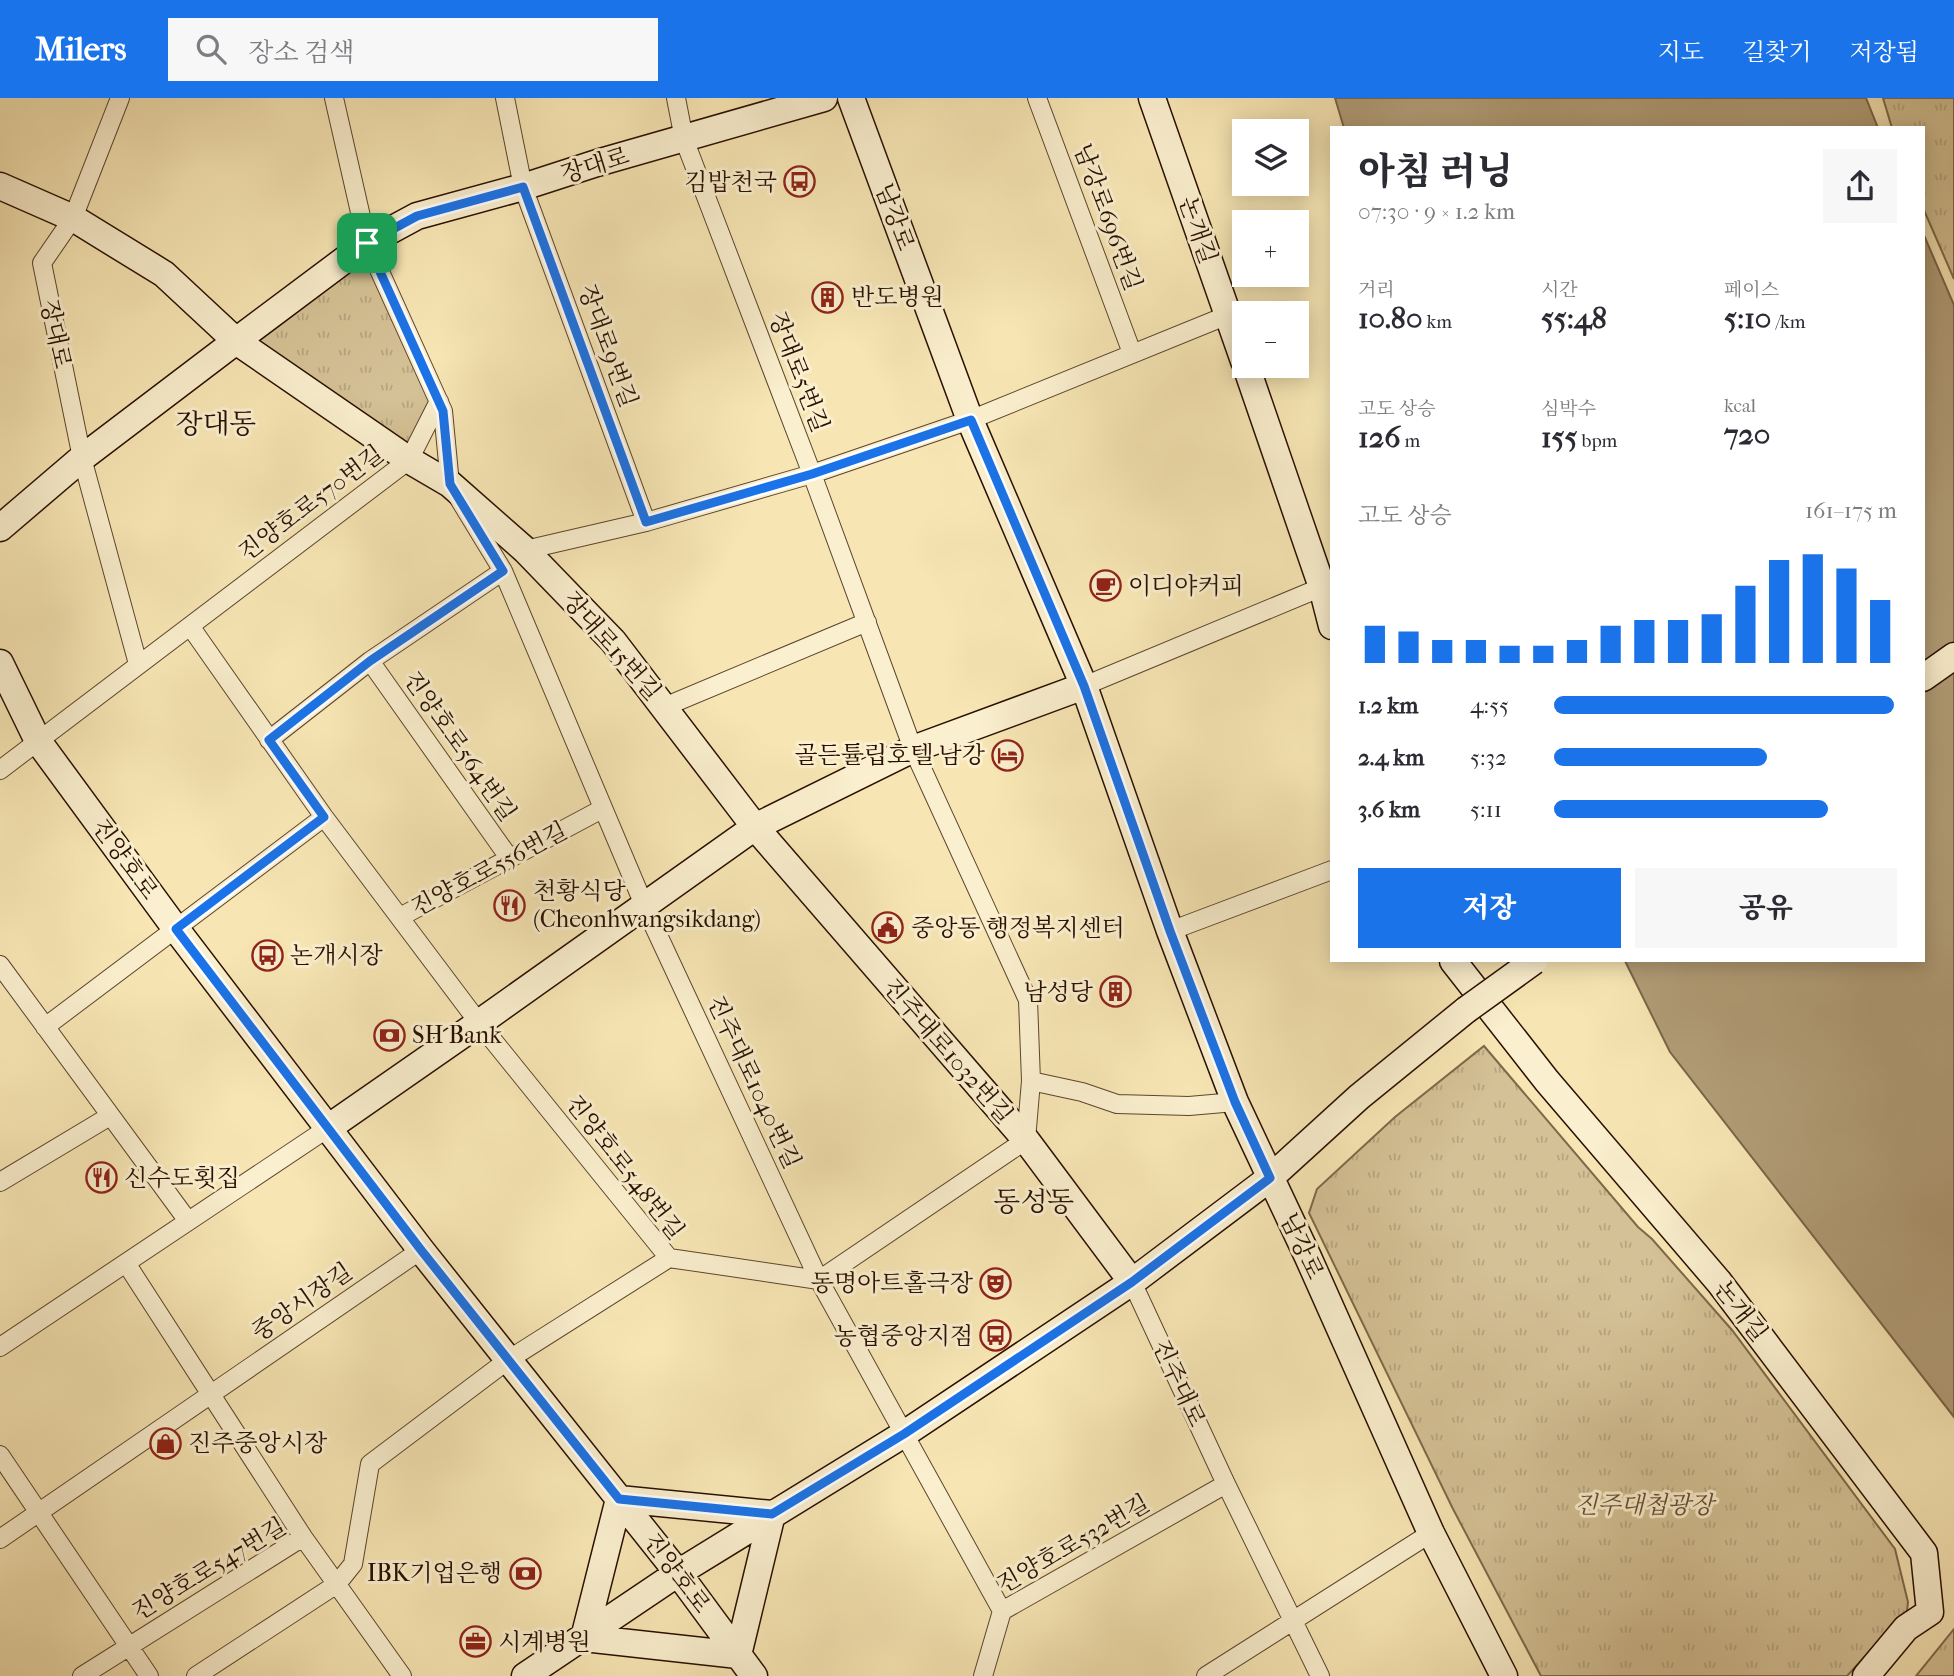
<!DOCTYPE html>
<html lang="ko">
<meta charset="utf-8">
<style>
:root{--surface:#fff;--page:#f7f7f7;--text:#2b2b33;--muted:#7c7c81;--accent:#1a73e8}
body{margin:0;font-family:"IM FELL French Canon","Noto Serif KR",serif;background:var(--page);color:var(--text);height:100vh;display:flex;flex-direction:column;font-size:26px;white-space:nowrap}
*{box-sizing:border-box;margin:0}
p{font-size:23px;color:var(--muted)}
.icon{flex:none;width:38px;height:38px;fill:none;stroke:currentColor;stroke-width:2;stroke-linecap:round;stroke-linejoin:round}
.map{position:relative;flex:1;overflow:hidden}
.side{position:absolute;left:1330px;top:28px;width:595px;height:836px;display:flex;flex-direction:column;background:var(--surface);border-radius:0px;box-shadow:0 4px 18px #0003}
.side>*{flex:none}
.buttons{position:absolute;left:1232px;top:21px;display:grid;gap:14px}
.buttons a{display:grid;place-items:center;width:77px;height:77px;border-radius:0px;background:var(--surface);box-shadow:0 4px 18px #0003;font-size:35px}
.pin{position:absolute;display:grid;place-items:center;width:60px;height:60px;color:#fff;margin:-30px;border-radius:14px;box-shadow:0 4px 10px #0006}
.round{display:grid;place-items:center;flex:none;width:74px;height:74px;border-radius:0px;background:var(--page)}
.head{display:flex;align-items:center;justify-content:space-between;height:119px;padding:0 28px}
h1{font-size:38px;font-weight:800;line-height:52px}
.figures{display:grid;grid-template-columns:repeat(3,1fr);gap:10px;height:119px;padding:7px 28px}
.figures div{display:grid;align-content:center}
.figures b{font-size:30px;font-weight:800}
.figures small{font-size:19px;font-weight:400}
.figures p{font-size:19px}
.chart{height:196px;padding:14px 28px}
.chart p{display:flex;justify-content:space-between}
.chart svg{width:100%;height:126px;margin-top:7px;stroke:var(--accent);stroke-width:6}
.primary-button{display:flex;gap:14px;margin-top:auto;padding:14px 28px}
.primary-button a{flex:1;height:80px;border-radius:0px;background:var(--accent);color:#fff;font-size:28px;font-weight:800;line-height:80px;text-align:center}
.primary-button a+a{background:var(--page);color:var(--text)}
ul{padding:0 28px;list-style:none;font-size:23px}
li{display:grid;grid-template-columns:112px 84px 1fr;align-items:center;height:52px}
li i{height:18px;border-radius:9px;background:var(--accent)}
header{display:flex;align-items:center;gap:42px;box-sizing:border-box;height:98px;padding:0 35px;background:var(--accent);color:#fff}
header strong{font-size:33px}
nav{display:flex;gap:38px;margin-inline-start:auto;font-size:24px}
.search{width:490px;height:63px;background:var(--page);display:flex;align-items:center;gap:18px;box-sizing:border-box;padding:0 24px;border-radius:0px;color:var(--muted);font-size:26px}
.map>svg:first-child{display:block}
.park{fill:url(#park-tufts);stroke:#7e684a;stroke-width:2}
.water{fill:#b19d77;stroke:#7b6447;stroke-width:2}
.lines{fill:none;stroke-linecap:round;stroke-linejoin:round}
.street-casing{stroke:#5c452d;stroke-width:20}
.secondary-casing{stroke:#290f00;stroke-width:29}
.street{stroke:#faefce;stroke-width:18}
.secondary{stroke:#faefce;stroke-width:26}
.secondary-bridge-casing{stroke:#290f00;stroke-width:29;stroke-linecap:butt}
.secondary-bridge{stroke:#faefce;stroke-width:26}
.route-casing{stroke:#fff;stroke-width:14}
.route{stroke:#1a73e8;stroke-width:9}
.labels{text-anchor:middle;stroke-width:6;stroke-linejoin:round;paint-order:stroke}
.street-label{font-size:24px;fill:#290f00;stroke:#faefce}
.poi-label{font-size:24px;fill:#290f00;stroke:#faefce;text-anchor:start}
.park-label{font-size:24px;font-style:italic;fill:#654d34;stroke:#faefce}
.quarter-label{font-size:28px;fill:#290f00;stroke:#faefce}
</style>
<header>
<strong>Milers</strong>
<div class="search"><svg class="icon" aria-label="search" viewBox="0 0 24 24"><circle cx="10" cy="10" r="6"/><path d="M15 15l6 6"/></svg>장소 검색</div>
<nav><a>지도</a><a>길찾기</a><a>저장됨</a></nav>
</header>
<div class="map">
<svg width="1954" height="1578" viewBox="0 0 1954 1578">
<defs>
<pattern id="park-tufts" width="24" height="20" patternUnits="userSpaceOnUse" patternTransform="scale(1.75)"><rect width="24" height="20" fill="#d4c195"/><path d="M3 7l-1-3M5 7V3M7 7l1-3M15 17l-1-3M17 17v-4M19 17l1-3" fill="none" stroke="#b6a57f"/></pattern>
</defs>
<rect width="100%" height="100%" fill="#f7e6b4"/>
<filter id="stains"><feTurbulence type="fractalNoise" baseFrequency=".00286" numOctaves="4"/><feColorMatrix values="0 0 0 0 .2 0 0 0 0 .09 0 0 0 0 .02 0 0 0 .5 -.17"/></filter>
<radialGradient id="worn" r=".72"><stop offset=".6" stop-color="#630" stop-opacity="0"/><stop offset="1" stop-color="#630" stop-opacity=".3"/></radialGradient>
<path class="park" d="M1883,0H1954V181L1923,110V30H1892Z
M367,145L439,303L409,362L236,243Z
M1484,948L1638,1129L1652,1141L1732,1232L1895,1451L1908,1504L1907,1513L1847,1578H1541L1453,1411L1309,1115L1317,1091L1395,1019Z
M1954,1531V1578H1916Z"/>
<path class="water" d="M1335,0H1866L1878,30H1344Z
M1923,135L1954,207V1319L1670,954L1625,863H1923Z"/>
<g class="lines">
<defs>
<path id="street" d="M120,0L73,120L42,165L82,360L138,566
M334,0L367,145L443,313L450,386L503,473L644,807L819,1182L1002,1513
M505,0L523,89L646,424
M676,0L684,41L812,376L913,651L1028,902L1031,983L1026,1042L819,1182
M1037,0L1132,255
M525,452L646,424L812,376L970,322L1228,217
M190,528L324,719L479,925L669,1160
M370,563L510,761
M1084,588L1322,489
M664,609L867,524
M269,642L370,563L503,473
M0,672L409,362L439,303
M400,819L602,711
M1170,833L1332,772
M0,867L188,1123
M45,929L324,719
M1031,983L1082,994L1117,1006L1189,1008L1235,1004
M0,1084L110,1018
M669,1160L819,1182
M126,1165L303,1439L402,1578
M1132,1184L1226,1386L1320,1578
M0,1249L328,1030
M0,1357L149,1578
M0,1441L421,1152
M82,1578L303,1439
M196,1578L337,1486L353,1466L370,1366L508,1262L669,1160
M983,1578L1002,1513L1226,1386
M1206,1578L1431,1435"/>
<path id="secondary" d="M851,0L970,322L1084,588L1170,833L1235,1004L1308,1159L1431,1435L1504,1578
M1152,0L1244,263
M0,88L73,120L164,176L236,243L409,362L450,386L525,452L613,543L755,729L1026,1042L1132,1184
M1246,268L1322,489L1332,528
M0,430L82,360L236,243L367,145L417,118L523,89L597,65L824,0
M0,565L38,643L176,831L421,1152L678,1475L754,1578
M1923,580L1954,558
M1453,863L1547,983L1719,1184L1924,1455L1930,1514L1906,1530L1866,1578
M328,1030L479,925L755,729L913,651L1084,588
M619,1401L772,1416L738,1557L584,1540Z
M525,1578L678,1475L904,1336L1132,1184L1270,1080L1359,999L1466,912"/>
</defs>
<use href="#street" class="street-casing"/>
<use href="#secondary" class="secondary-casing"/>
<use href="#street" class="street"/>
<use href="#secondary" class="secondary"/>
<defs>
<path id="secondary-bridge" d="M1466,912L1534,863"/>
</defs>
<use href="#secondary-bridge" class="secondary-bridge-casing"/>
<use href="#secondary-bridge" class="secondary-bridge"/>
</g>
<g class="lines">
<defs>
<path id="route" d="M523,89L646,424L812,376L971,322L1084,588L1170,833L1235,1004L1270,1080L1132,1184L904,1336L772,1416L619,1401L421,1152L176,831L324,719L269,642L370,563L503,473L450,386L443,313L367,145L417,118Z"/>
</defs>
<use href="#route" class="route-casing"/>
<use href="#route" class="route"/>
</g>
<defs>
<symbol id="bus-ring" viewBox="-11 -11 22 22"><circle r="9.5" fill="#faefce" stroke="#8f2418" stroke-width="1.5"/><path d="M-5-6H5V4H4V6H2V4H-2V6H-4V4H-5ZM-3.5-4V0h7V-4ZM-3.5 1.2v1.5H-2V1.2ZM2 1.2v1.5H3.5V1.2Z" fill="#8f2418"/></symbol>
<symbol id="building-ring" viewBox="-11 -11 22 22"><circle r="9.5" fill="#faefce" stroke="#8f2418" stroke-width="1.5"/><path d="M-4-6H4V6H1V3H-1V6H-4ZM-2.5-4.3h1.7v1.8h-1.7ZM.8-4.3h1.7v1.8H.8ZM-2.5-1h1.7V.8h-1.7ZM.8-1h1.7V.8H.8Z" fill="#8f2418"/></symbol>
<symbol id="cafe-ring" viewBox="-11 -11 22 22"><circle r="9.5" fill="#faefce" stroke="#8f2418" stroke-width="1.5"/><path d="M-5.5-4.5H6V0H3Q3 3.5 0 3.5H-2.5Q-5.5 3.5-5.5 0ZM3-3.2v2h1.7v-2ZM-6 4.5H4V6H-6Z" fill="#8f2418"/></symbol>
<symbol id="hotel-ring" viewBox="-11 -11 22 22"><circle r="9.5" fill="#faefce" stroke="#8f2418" stroke-width="1.5"/><path d="M-6-4.5h1.5V1H6V5H4.5V3h-9V5H-6ZM-4 0a1.8 1.8 0 1 1 3.6 0ZM.5 0V-2.5h3Q6-2.5 6 0Z" fill="#8f2418"/></symbol>
<symbol id="restaurant-ring" viewBox="-11 -11 22 22"><circle r="9.5" fill="#faefce" stroke="#8f2418" stroke-width="1.5"/><path d="M-5-6h1v4h1v-4h1v4h1v-4h1v5L-1.5 .5V6h-2V.5L-5-1ZM5-6V6H3V1.5H1.5Q1.5-4 5-6Z" fill="#8f2418"/></symbol>
<symbol id="civic-ring" viewBox="-11 -11 22 22"><circle r="9.5" fill="#faefce" stroke="#8f2418" stroke-width="1.5"/><path d="M-.6-6.5H3V-4.5H.6V-3L4-1V1h2V6H-6V1h2V-1L-.6-3ZM-1.2 2.5V6h2.4V2.5Z" fill="#8f2418"/></symbol>
<symbol id="bank-ring" viewBox="-11 -11 22 22"><circle r="9.5" fill="#faefce" stroke="#8f2418" stroke-width="1.5"/><path d="M-6-4H6V4H-6ZM0-2.3a2.3 2.3 0 1 0 0 4.6a2.3 2.3 0 1 0 0-4.6Z" fill="#8f2418"/></symbol>
<symbol id="theatre-ring" viewBox="-11 -11 22 22"><circle r="9.5" fill="#faefce" stroke="#8f2418" stroke-width="1.5"/><path d="M-5-5.5Q0-4 5-5.5V0Q5 5 0 6Q-5 5-5 0ZM-3.3-2.5H-1v1.5H-3.3ZM1-2.5H3.3v1.5H1ZM-2.8 1Q0 5.5 2.8 1Z" fill="#8f2418"/></symbol>
<symbol id="shop-ring" viewBox="-11 -11 22 22"><circle r="9.5" fill="#faefce" stroke="#8f2418" stroke-width="1.5"/><path d="M-5-2.5h2.3a2.7 3.5 0 0 1 5.4 0H5L5.5 6h-11ZM-1.5-2.5h3a1.5 2.3 0 0 0-3 0Z" fill="#8f2418"/></symbol>
<symbol id="office-ring" viewBox="-11 -11 22 22"><circle r="9.5" fill="#faefce" stroke="#8f2418" stroke-width="1.5"/><path d="M-6-3h4V-5.5h4V-3h4V5H-6ZM-1-4.5V-3h2v-1.5ZM-6 0V1H6V0Z" fill="#8f2418"/></symbol>
</defs>
<g fill-rule="evenodd">
<use href="#bus-ring" x="782" y="66" width="35" height="35"/>
<use href="#building-ring" x="810" y="182" width="35" height="35"/>
<use href="#cafe-ring" x="1088" y="470" width="35" height="35"/>
<use href="#hotel-ring" x="990" y="640" width="35" height="35"/>
<use href="#restaurant-ring" x="492" y="790" width="35" height="35"/>
<use href="#civic-ring" x="870" y="812" width="35" height="35"/>
<use href="#bus-ring" x="250" y="840" width="35" height="35"/>
<use href="#building-ring" x="1098" y="876" width="35" height="35"/>
<use href="#bank-ring" x="372" y="920" width="35" height="35"/>
<use href="#restaurant-ring" x="84" y="1062" width="35" height="35"/>
<use href="#theatre-ring" x="978" y="1168" width="35" height="35"/>
<use href="#bus-ring" x="978" y="1220" width="35" height="35"/>
<use href="#shop-ring" x="148" y="1328" width="35" height="35"/>
<use href="#bank-ring" x="508" y="1458" width="35" height="35"/>
<use href="#office-ring" x="458" y="1526" width="35" height="35"/>
</g>
<g class="labels">
<g class="street-label">
<text transform="translate(595 67) rotate(-17)" y="8">장대로</text>
<text transform="translate(895 119) rotate(70)" y="8">남강로</text>
<text transform="translate(1108 119) rotate(70)" y="8">남강로696번길</text>
<text transform="translate(1198 132) rotate(71)" y="8">논개길</text>
<text transform="translate(56 236) rotate(78)" y="8">장대로</text>
<text transform="translate(608 248) rotate(70)" y="8">장대로9번길</text>
<text transform="translate(799 274) rotate(69)" y="8">장대로5번길</text>
<text transform="translate(311 405) rotate(-37)" y="8">진양호로570번길</text>
<text transform="translate(612 548) rotate(49)" y="8">장대로15번길</text>
<text transform="translate(460 648) rotate(55)" y="8">진양호로564번길</text>
<text transform="translate(125 761) rotate(54)" y="8">진양호로</text>
<text transform="translate(489 771) rotate(-28)" y="8">진양호로556번길</text>
<text transform="translate(948 953) rotate(49)" y="8">진주대로1032번길</text>
<text transform="translate(754 984) rotate(65)" y="8">진주대로1040번길</text>
<text transform="translate(625 1069) rotate(52)" y="8">진양호로548번길</text>
<text transform="translate(1302 1148) rotate(65)" y="8">남강로</text>
<text transform="translate(302 1204) rotate(-35)" y="8">중앙시장길</text>
<text transform="translate(1741 1213) rotate(52)" y="8">논개길</text>
<text transform="translate(1179 1285) rotate(65)" y="8">진주대로</text>
<text transform="translate(1073 1446) rotate(-30)" y="8">진양호로532번길</text>
<text transform="translate(209 1471) rotate(-31)" y="8">진양호로547번길</text>
<text transform="translate(677 1475) rotate(53)" y="8">진양호로</text>
</g>
<g class="poi-label">
<text x="777" y="92" text-anchor="end">김밥천국</text>
<text x="851" y="207">반도병원</text>
<text x="1128" y="496">이디야커피</text>
<text x="985" y="665" text-anchor="end">골든튤립호텔 남강</text>
<text x="533" y="801">천황식당<tspan x="533" dy="28">(Cheonhwangsikdang)</tspan></text>
<text x="911" y="838">중앙동 행정복지센터</text>
<text x="290" y="865">논개시장</text>
<text x="1093" y="902" text-anchor="end">남성당</text>
<text x="412" y="945">SH Bank</text>
<text x="124" y="1088">신수도횟집</text>
<text x="973" y="1193" text-anchor="end">동명아트홀극장</text>
<text x="973" y="1246" text-anchor="end">농협중앙지점</text>
<text x="188" y="1353">진주중앙시장</text>
<text x="502" y="1483" text-anchor="end">IBK기업은행</text>
<text x="498" y="1552">시계병원</text>
</g>
<g class="park-label">
<text x="1644" y="1415">진주대첩광장</text>
</g>
<g class="quarter-label">
<text x="216" y="335">장대동</text>
<text x="1034" y="1113">동성동</text>
</g>
</g>
<rect width="100%" height="100%" filter="url(#stains)"/>
<rect width="100%" height="100%" fill="url(#worn)"/>
</svg>
<div class="buttons">
<a><svg class="icon" aria-label="layers" viewBox="0 0 24 24"><path d="M12 4l9 5-9 5-9-5zM3 14l9 5 9-5"/></svg></a>
<a>+</a>
<a>−</a>
</div>
<div class="pin" style="left:367px;top:145px;background:#1e9e55"><svg class="icon" aria-label="arrive" viewBox="0 0 24 24"><path d="M6 21V4h12l-3 4 3 4H6"/></svg></div>
<section class="side">
<div class="head"><div><h1>아침 러닝</h1><p>07:30 · 9 × 1.2 km</p></div><a class="round"><svg class="icon" aria-label="share" viewBox="0 0 24 24"><path d="M12 15V3M7 8l5-5 5 5M5 13v7h14v-7"/></svg></a></div>
<div class="figures">
<div><p>거리</p><b>10.80<small> km</small></b></div>
<div><p>시간</p><b>55:48</b></div>
<div><p>페이스</p><b>5:10<small> /km</small></b></div>
</div>
<div class="figures">
<div><p>고도 상승</p><b>126<small> m</small></b></div>
<div><p>심박수</p><b>155<small> bpm</small></b></div>
<div><p>kcal</p><b>720</b></div>
</div>
<div class="chart"><p><span>고도 상승</span>161–175 m</p>
<svg viewBox="0 0 160 44" preserveAspectRatio="none"><path d="M5 44V31M15 44V33M25 44V36M35 44V36M45 44V38M55 44V38M65 44V36M75 44V31M85 44V29M95 44V29M105 44V27M115 44V17M125 44V8M135 44V6M145 44V11M155 44V22"/></svg>
</div>
<ul>
<li><b>1.2 km</b>4:55<i style="width:99%"></i></li>
<li><b>2.4 km</b>5:32<i style="width:62%"></i></li>
<li><b>3.6 km</b>5:11<i style="width:80%"></i></li>
</ul>
<div class="primary-button"><a>저장</a><a>공유</a></div>
</section>
</div>
